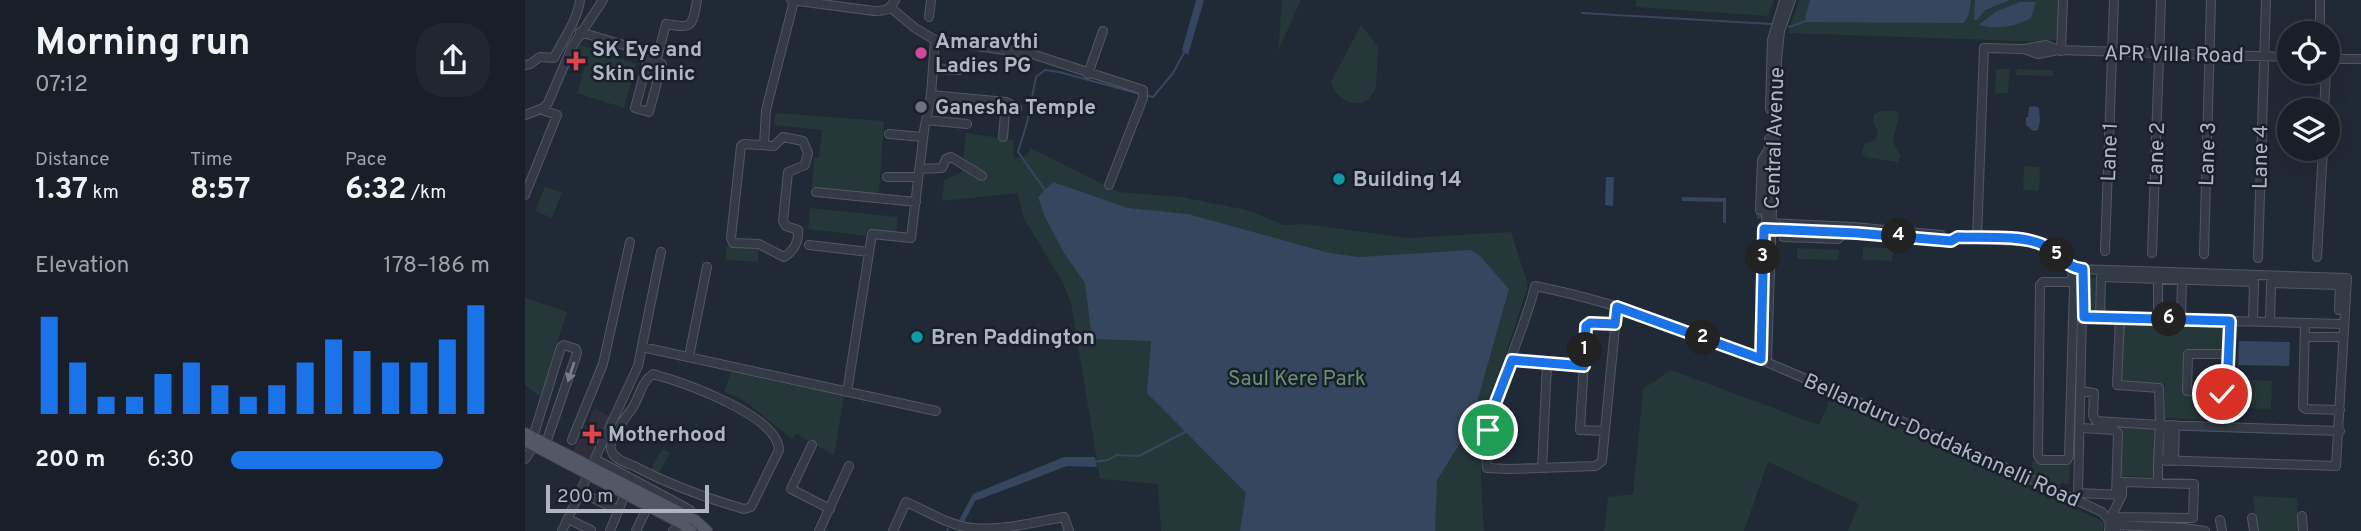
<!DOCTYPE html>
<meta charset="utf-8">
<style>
:root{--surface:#181f28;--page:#212730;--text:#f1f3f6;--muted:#9fa2a8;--line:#363d45;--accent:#1a73e8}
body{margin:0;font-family:Overpass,sans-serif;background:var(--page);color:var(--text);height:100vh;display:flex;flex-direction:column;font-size:26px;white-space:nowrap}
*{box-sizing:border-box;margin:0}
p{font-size:23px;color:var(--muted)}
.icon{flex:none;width:38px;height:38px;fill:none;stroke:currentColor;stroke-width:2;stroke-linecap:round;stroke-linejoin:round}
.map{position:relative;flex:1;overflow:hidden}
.drawer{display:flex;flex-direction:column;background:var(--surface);width:525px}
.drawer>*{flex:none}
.fabs{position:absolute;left:1752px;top:21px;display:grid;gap:14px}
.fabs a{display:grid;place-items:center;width:63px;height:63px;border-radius:50%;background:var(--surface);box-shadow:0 7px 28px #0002,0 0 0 2px var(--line);font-size:35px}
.scale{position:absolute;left:21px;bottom:18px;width:163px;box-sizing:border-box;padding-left:7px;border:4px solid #aeb5c3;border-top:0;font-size:19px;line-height:24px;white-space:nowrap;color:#aeb5c3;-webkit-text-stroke:5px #19202b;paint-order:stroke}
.pin{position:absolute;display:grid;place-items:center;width:60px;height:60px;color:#fff;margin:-30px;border:4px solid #fff;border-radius:50%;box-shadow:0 2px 7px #0007}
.km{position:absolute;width:35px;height:35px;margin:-18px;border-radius:50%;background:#222;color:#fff;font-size:19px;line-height:35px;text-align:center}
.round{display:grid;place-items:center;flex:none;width:74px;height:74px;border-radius:28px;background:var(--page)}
.summary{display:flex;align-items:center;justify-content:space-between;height:119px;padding:0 35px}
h1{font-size:38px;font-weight:700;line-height:52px}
.stats{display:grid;grid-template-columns:repeat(3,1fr);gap:10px;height:119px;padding:7px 35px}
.stats div{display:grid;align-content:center}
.stats b{font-size:30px;font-weight:700}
.stats small{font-size:19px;font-weight:400}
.stats p{font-size:19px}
.chart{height:196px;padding:14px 35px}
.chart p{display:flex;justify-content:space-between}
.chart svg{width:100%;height:126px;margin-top:7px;stroke:var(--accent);stroke-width:6}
ul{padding:0 35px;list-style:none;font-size:23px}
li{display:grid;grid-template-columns:112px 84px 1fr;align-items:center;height:52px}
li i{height:18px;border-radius:9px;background:var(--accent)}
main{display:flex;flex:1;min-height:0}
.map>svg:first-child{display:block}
.medical{fill:#302e3b}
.green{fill:#253739}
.water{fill:#36465e}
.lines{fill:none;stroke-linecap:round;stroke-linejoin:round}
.stream{stroke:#36465e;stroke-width:2}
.minor-tunnel{stroke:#353e4b;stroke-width:8;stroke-dasharray:8 4;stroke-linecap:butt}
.minor-casing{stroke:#515864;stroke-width:10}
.major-casing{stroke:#3d4450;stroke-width:12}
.minor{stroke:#343b46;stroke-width:8}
.major{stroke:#525966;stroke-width:10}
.oneway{fill:#777e8b}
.route-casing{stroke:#fff;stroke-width:14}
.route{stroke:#1a73e8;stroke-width:9}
.hotel-dot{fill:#d1479c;stroke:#19202b;stroke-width:2.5}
.health-dot{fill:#e0444e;stroke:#19202b;stroke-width:2.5}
.worship-dot{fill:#6b7280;stroke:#19202b;stroke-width:2.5}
.culture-dot{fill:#0f9aa8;stroke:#19202b;stroke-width:2.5}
.labels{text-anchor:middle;stroke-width:5;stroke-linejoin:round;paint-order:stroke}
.poi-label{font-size:21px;font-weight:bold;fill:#aeb5c3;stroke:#19202b;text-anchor:start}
.street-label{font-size:21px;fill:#aeb5c3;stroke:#19202b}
.park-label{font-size:21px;fill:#679273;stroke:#19202b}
</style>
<main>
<section class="drawer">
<div class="summary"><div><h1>Morning run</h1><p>07:12</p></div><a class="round"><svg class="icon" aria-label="share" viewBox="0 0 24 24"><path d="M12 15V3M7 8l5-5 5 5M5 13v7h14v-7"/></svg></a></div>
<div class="stats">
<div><p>Distance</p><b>1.37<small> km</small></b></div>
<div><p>Time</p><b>8:57</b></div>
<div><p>Pace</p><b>6:32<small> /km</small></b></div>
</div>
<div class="chart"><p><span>Elevation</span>178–186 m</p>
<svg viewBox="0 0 160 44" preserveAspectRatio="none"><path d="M5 44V10M15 44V26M25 44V38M35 44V38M45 44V30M55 44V26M65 44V34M75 44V38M85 44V34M95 44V26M105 44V18M115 44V22M125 44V26M135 44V26M145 44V18M155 44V6"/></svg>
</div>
<ul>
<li><b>200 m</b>6:30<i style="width:82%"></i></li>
</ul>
</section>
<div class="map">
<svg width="1836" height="531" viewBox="0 0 1836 531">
<rect width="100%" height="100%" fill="#202936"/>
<path class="medical" d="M70,408L86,417L64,459L48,451Z"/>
<path class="green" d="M757,0H776L753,51Z
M1111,0H1249L1243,16L1111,7Z
M1274,0H1534L1531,39L1521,42L1263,33Z
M836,25L853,47L851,88L843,100C827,108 811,99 806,82Z
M55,45L111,64L99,108L52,93L62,59L49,54Z
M1471,69H1485L1483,93H1470Z
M1492,69L1528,70V76L1491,75Z
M1361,111H1371L1374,114L1368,142L1376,157L1372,162L1340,157L1337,153L1339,144L1350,140L1353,133C1347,120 1343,112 1361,111Z
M250,113L359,121L354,194L287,187L289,158L294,157L297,130L249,125Z
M441,133L488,140L489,159L502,155L505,148L594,192L656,197L722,210L759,225L780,224L883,238L986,232L1003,285L965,402L957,432L956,477L959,531H636L633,484L575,479L546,303L537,281L498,217L493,193L417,201L419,180L437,172Z
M1499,166L1515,167L1514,191L1498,190Z
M20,186L37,193L27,218L10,211Z
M285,208L373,217L371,233L342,230L341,236L283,229Z
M201,246L234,248L233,262L201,260Z
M1338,247L1368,248L1367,261L1338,260Z
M1272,248L1314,250V260L1272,259Z
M1562,277L1571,278L1570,312L1561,311Z
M0,298L42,312L15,397L0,385Z
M1598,320L1702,325L1701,351L1659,349L1657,393L1706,396L1704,421L1639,418L1640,384L1595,382Z
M1146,370L1294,425L1306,396L1579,522L1578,531H1323L1334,504L1243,462L1219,531H1079L1083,497L1108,494L1118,389Z
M206,372L319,396L309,455L271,434L267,439L217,399L199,392Z
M1724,380L1747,381L1746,409L1723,408Z
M1595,426L1631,427L1630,477L1593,476Z
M137,449L145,453L134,473L126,469Z
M1507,461L1545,462L1544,484L1535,483L1534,488L1507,474Z
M1728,496L1772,498L1774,531H1732Z"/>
<path class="water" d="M671,0H679L663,55L657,50Z
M1285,0H1446L1444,14L1439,23L1282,22L1280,18Z
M1450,0H1485L1460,10L1452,20H1449Z
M1495,2H1511L1506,18C1490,27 1471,30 1454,25L1470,12Z
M1509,106L1514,108L1515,121L1513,130L1508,131L1501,125V117H1503L1504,107Z
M1081,177H1089L1088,206L1080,205Z
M528,182L603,208L663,214L804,253L834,257L946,250L954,255L984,289L945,427L912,480L910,531H715L721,493L622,393L626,341L567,339L560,283L539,253L520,217L513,197Z
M1157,197L1201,198V223H1198V202L1157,201Z
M1714,341L1765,342L1764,366L1713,365Z
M539,457H570L572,467L542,466L450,501L439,522L434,520L448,494Z"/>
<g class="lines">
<path class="stream" d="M1057,13L1246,24
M1264,27L1281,21
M620,95L628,97L648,73L660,51
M520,190L493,152L502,123L511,77L520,70L534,72L615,94
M569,462L583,460L592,455L614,456L660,432
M422,531L423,529"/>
<path class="minor-tunnel" d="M1235,210C1236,225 1243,238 1259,237"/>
<defs>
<path id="minor" d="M266,0L349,11C360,11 365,10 370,0
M366,8L390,28L410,40L507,54L618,90V98L584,185
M404,17L406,0
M55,32L112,49
M1795,33V0
M1533,50L1521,45L1499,49L1513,54L1533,50L1764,57
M1536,51L1538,0
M1802,59H1836
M131,62L137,64L124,112L110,108L123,60L131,62L141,24C169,29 167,26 172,0
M0,65L5,64L15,57L29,58C38,40 53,19 55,0
M408,69L434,70
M563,74L578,31
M406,95L481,102L492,108
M1245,109L1247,40L1259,0
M1799,110L1801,72
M0,115L18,108L23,103L47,47L78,0
M401,120L442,124
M364,134L398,137
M258,137L278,141L283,153L280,165L263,172L258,221L261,226L273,230C274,241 269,251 259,257L234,244L208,243L206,238L216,146L219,144L249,146Z
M478,137L481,102
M239,145L241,110L269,1
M394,169L417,168L421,159L426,157L457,176
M362,177H393
M291,192L391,202
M0,195L32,115L20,111L18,108
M1235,210L1237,160L1242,152
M1244,223L1328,227L1416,235
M1239,229L1332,233L1426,241L1433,238L1511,242L1520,245L1552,269L1822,278L1811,466L1633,460L1635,425L1571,421L1568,415L1569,393L1556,391
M1259,237L1313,239L1319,233
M1452,238L1459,48L1499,49
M284,245L344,252
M1580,251L1589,0
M1627,253L1636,0
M1679,254L1686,0
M1792,257L1798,149
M1733,258L1741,0
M1558,269L1553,493L1597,495
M1548,281L1549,288L1544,456L1542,460H1516L1513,456L1515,285L1518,282H1547L1548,267
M1092,307L1077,461L1071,466L984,469L962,468C955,412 997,343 1010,286C1117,307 1220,352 1320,396C1406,434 1492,472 1577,512L1585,521L1584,531
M1559,317L1819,324
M1575,317L1576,277L1729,282L1728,321
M1595,318L1592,385L1634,388L1635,425L1815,431
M1633,319V279
M1656,319L1657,280
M1745,322L1746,283L1815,285L1814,310
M1780,323L1778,407L1781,409L1815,410
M1780,337H1818
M117,347L411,411
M1703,354H1663L1662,391L1697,394L1702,391L1705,321
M164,356L182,267
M987,360L1059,366
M1236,360L1244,139
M1242,362L1252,60L1255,31L1266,0
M128,374C157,382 253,415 254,450L226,507L219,509C181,498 145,485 109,466C102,463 90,460 87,452C81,442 100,418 106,410C115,398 115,383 128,374Z
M322,392L347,234L386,238L399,131L406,95L410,40
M1556,428L1589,430L1593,433L1591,495
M1080,431L1055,430L1061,326L1065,323L1090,324
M8,437L36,347L39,345L51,349L52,353L21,443
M47,440L78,364L105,242
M287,445L266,489L305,509
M0,459L9,446
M70,459L165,510L166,518
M1642,461L1643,429
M1649,461L1650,425
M66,467L113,366L136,252
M1017,468L1022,364
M1633,483V460
M55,492L91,509
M1777,516L1778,531
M1727,518L1729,531
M43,519L66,530
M1695,520L1697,531
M1591,525L1659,528L1680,531
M37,531L63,475
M85,531L100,494
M111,531L123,506
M148,531L157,524
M294,531L324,466
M368,531L381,502C402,511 425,526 447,528C477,531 510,522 539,517L544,531
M1591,531L1592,517L1588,513L1597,495V482L1669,484L1668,518L1592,517"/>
<path id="major" d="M0,433L170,520L182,531
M0,441L157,524L166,531"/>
</defs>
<use href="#minor" class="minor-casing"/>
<use href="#major" class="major-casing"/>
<use href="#minor" class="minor"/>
<use href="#major" class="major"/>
</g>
<defs><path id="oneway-solid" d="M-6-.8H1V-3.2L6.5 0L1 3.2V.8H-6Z" transform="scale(1.75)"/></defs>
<use class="oneway" href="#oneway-solid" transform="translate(46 372) rotate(108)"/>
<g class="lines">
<defs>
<path id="route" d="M963,430L965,417L987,360L1059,366L1061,326L1065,323L1090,324L1092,307L1236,359L1239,229L1332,233L1426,241L1433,237C1457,238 1494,235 1516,244C1531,250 1540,268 1558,269L1559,317L1705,321L1702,390L1697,394"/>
</defs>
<use href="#route" class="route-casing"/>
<use href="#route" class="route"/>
</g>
<circle class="hotel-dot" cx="396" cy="53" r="7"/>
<g class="health-dot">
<path d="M47.5 50.5h7v7h7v7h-7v7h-7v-7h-7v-7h7z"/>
<path d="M63.5 423.5h7v7h7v7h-7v7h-7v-7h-7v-7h7z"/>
</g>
<circle class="worship-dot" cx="396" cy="107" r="7"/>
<g class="culture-dot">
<circle cx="814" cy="179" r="7"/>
<circle cx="392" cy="337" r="7"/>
</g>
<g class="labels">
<g class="poi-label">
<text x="410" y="48">Amaravthi<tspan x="410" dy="24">Ladies PG</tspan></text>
<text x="67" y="56">SK Eye and<tspan x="67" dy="24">Skin Clinic</tspan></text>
<text x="410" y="114">Ganesha Temple</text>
<text x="828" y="186">Building 14</text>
<text x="406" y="344">Bren Paddington</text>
<text x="83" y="441">Motherhood</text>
</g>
<g class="street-label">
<text transform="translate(1649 54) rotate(1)" y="7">APR Villa Road</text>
<text transform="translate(1249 138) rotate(-88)" y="7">Central Avenue</text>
<text transform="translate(1584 152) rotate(-88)" y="7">Lane 1</text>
<text transform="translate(1631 154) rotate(-88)" y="7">Lane 2</text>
<text transform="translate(1682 154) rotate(-88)" y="7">Lane 3</text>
<text transform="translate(1735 157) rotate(-89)" y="7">Lane 4</text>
<text transform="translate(1417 440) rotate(24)" y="7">Bellanduru-Doddakannelli Road</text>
</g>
<g class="park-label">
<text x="772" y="385">Saul Kere Park</text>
</g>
</g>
</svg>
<div class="fabs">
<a><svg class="icon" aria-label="locate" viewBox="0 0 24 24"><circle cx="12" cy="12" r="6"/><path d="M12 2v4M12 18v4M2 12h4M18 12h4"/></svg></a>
<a><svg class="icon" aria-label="layers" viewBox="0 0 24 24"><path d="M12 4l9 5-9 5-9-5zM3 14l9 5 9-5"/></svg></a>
</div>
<div class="scale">200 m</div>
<div class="pin" style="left:963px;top:430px;background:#1e9e55"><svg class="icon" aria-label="arrive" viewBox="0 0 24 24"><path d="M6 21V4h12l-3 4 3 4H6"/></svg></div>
<div class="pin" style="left:1697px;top:394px;background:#d93025"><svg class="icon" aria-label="check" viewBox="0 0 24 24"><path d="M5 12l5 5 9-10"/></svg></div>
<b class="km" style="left:1060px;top:350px">1</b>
<b class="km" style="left:1178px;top:338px">2</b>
<b class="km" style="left:1238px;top:257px">3</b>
<b class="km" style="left:1374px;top:236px">4</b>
<b class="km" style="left:1532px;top:255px">5</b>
<b class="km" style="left:1644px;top:319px">6</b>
</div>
</main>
